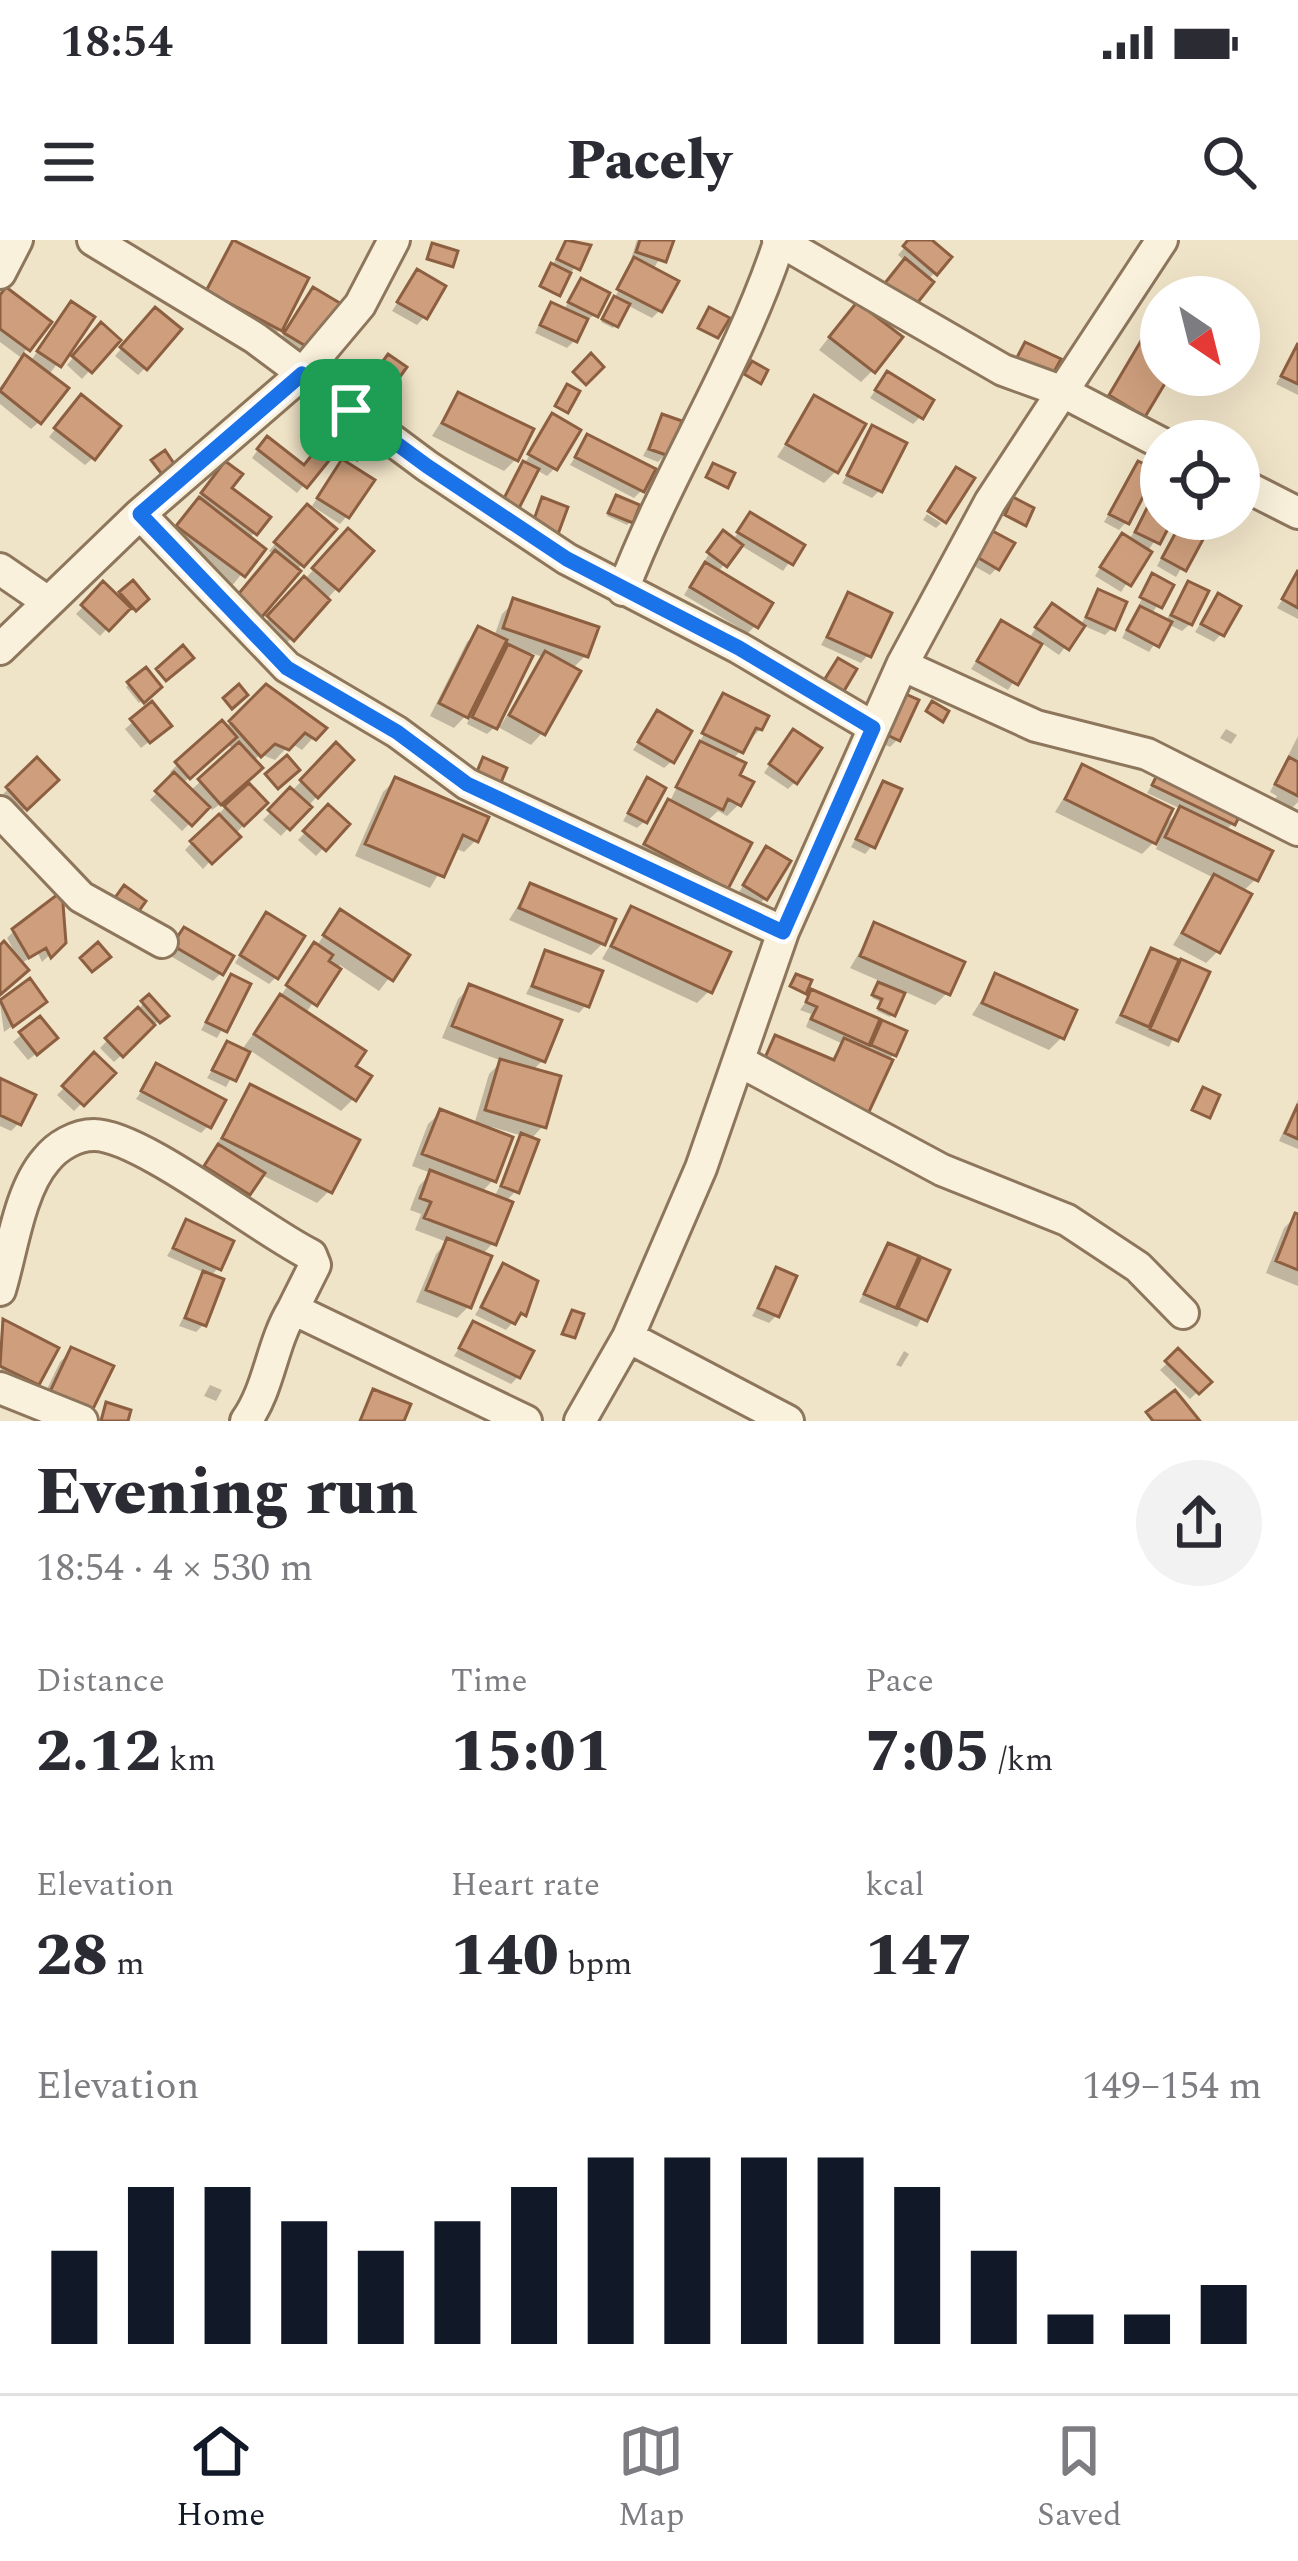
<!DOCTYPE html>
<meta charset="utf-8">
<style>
:root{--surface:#fff;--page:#f2f2f3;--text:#2b2b33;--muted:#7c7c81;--line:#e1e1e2;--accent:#111827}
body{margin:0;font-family:Spectral,serif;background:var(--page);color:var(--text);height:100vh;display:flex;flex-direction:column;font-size:45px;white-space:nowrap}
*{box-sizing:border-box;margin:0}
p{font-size:39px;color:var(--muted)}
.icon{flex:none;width:66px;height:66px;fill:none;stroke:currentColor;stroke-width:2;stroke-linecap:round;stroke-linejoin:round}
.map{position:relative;height:1181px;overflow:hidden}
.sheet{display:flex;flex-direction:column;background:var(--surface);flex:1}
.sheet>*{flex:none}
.needle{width:78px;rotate:145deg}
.fabs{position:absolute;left:1140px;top:36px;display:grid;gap:24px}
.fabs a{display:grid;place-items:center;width:120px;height:120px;border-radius:50%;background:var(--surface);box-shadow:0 12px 48px #0002;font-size:60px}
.pin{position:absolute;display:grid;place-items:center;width:102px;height:102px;color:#fff;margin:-51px;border-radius:24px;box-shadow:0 6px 18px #0006}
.round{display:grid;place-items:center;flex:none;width:126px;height:126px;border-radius:63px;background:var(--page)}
.summary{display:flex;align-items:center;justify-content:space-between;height:204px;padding:0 36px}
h1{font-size:66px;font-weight:800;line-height:90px}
.figures{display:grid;grid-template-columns:repeat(3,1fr);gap:18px;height:204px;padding:12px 36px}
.figures div{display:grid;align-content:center}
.figures b{font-size:60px;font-weight:800}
.figures small{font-size:33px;font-weight:400}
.figures p{font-size:33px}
.chart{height:336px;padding:24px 36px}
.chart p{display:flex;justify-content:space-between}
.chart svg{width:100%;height:216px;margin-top:12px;stroke:var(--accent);stroke-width:6}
.status{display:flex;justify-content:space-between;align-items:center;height:84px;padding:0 60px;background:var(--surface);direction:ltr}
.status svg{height:33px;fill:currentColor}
header{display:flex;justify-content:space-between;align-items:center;height:156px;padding:0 36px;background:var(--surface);font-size:54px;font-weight:800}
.dock{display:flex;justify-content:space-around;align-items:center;height:168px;border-top:3px solid var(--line);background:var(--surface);font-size:33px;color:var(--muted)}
.dock a{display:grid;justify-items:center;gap:6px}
.dock .current{color:var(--accent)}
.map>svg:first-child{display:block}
.shadow{fill:#0003;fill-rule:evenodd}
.building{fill:#cf9f7d;stroke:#8d5f41;stroke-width:3}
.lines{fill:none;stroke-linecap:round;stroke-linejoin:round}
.street-casing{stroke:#8d765c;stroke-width:36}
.street{stroke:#faf1dc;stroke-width:30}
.route-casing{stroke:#fff;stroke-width:24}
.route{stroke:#1a73e8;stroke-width:15}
</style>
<div class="status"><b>18:54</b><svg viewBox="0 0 49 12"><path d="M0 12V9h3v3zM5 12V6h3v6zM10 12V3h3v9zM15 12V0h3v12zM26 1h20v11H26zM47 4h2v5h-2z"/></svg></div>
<header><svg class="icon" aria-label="menu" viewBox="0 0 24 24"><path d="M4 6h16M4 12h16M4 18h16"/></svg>Pacely<svg class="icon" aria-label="search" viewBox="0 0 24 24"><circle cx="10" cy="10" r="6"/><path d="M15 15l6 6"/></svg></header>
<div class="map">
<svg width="1298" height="1181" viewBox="0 0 1298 1181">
<rect width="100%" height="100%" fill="#f0e4c8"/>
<path class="shadow" d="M567,0L587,6L570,35L552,26Z
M637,0H670L653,30L659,71L652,78L627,65L613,88L601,82L635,21L631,19Z
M911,0H927L948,18L928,40L898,15Z
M234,3L280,89L268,101L196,64Z
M417,33L424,77L417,85L392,71Z
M581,42L595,75L584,81L575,100L567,108L535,93L544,73L551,66L563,71Z
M313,51L338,66L304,116L279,101Z
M0,57L47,83L21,116L30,122L64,73L91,78L48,136L39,182L31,189L0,164V147L23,119L0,102Z
M845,77L872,131L861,142L819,110Z
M148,78L145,128L138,135L115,116Z
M93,94L117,100L82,139L67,125Z
M1145,98L1161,107V135H1167L1131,187L1099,168Z
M1298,106V155L1276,144Z
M381,125L402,128L379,158L365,148Z
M880,143L920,177L913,184L870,158Z
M458,155L516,219L504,231L432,196Z
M815,159L835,232L824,243L777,217Z
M73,166L93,218L85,225L49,197Z
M552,177L577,191L554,229L547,236L535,229L494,276Z
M663,177L666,214L658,222L643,216Z
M873,189L880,250L872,258L842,243Z
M587,198L642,250L634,258L570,225Z
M260,207L303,229L336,207L297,253L252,218Z
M1138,224L1126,282L1119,290L1104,282Z
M335,230L347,276L340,284L312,266Z
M218,232L228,248L267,277L249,299L262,309L231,347L167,299Z
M1161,240V279H1169L1121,352L1095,336L1115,304L1129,301Z
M613,261L630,282L627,285L607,276Z
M927,274L941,283L936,288L923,280Z
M300,275L333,290L296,331L269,311Z
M750,276L801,306L783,331L740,305L717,333L755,386L748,393L684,355L716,302L732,301Z
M1182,279H1210L1176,337L1157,326Z
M348,292L370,312L284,406L262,386Z
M980,299L997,328L990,335L967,322Z
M1298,336V379L1277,368Z
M1153,337L1170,346L1151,375L1165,382L1188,344L1190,384L1182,391L1168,384L1149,412L1122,398Z
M133,344L145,359L132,371L128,367L100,396L76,374L103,346L117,359Z
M1099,353L1112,388L1105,395L1082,385L1059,415L1040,402L1008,450L971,429L1001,384L1028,400L1045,374L1080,386Z
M848,356L868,415L861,423L821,405Z
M1218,356L1221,394L1214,402L1195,392Z
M514,362L586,415L572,429L542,493L531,505L496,486L487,494L467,484L473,468L454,488L430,476L467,402L479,390L494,397L502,374ZM502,403L510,406L495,421ZM531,413L543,417L501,485L496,483Z
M145,431L158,447L139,463L126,447Z
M266,448L322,488L302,510L291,503L275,520L260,514L253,522L244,542L264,563L203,629L185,610L245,546L212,570L208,565L182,591L150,560L174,536L170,532L177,525L225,488ZM227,503L234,511L190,551L182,544Z
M723,456L760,489L732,520L739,564L727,576L718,571L706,582L726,647L714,659L634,617L670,561Z
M892,462L898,499L890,507L875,500Z
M151,466L160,493L141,508L125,489Z
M657,474L672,521L664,528L633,510Z
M1226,489L1237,495L1231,504L1220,498Z
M1298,496V562L1293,567L1298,584L1269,568L1277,556L1270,552Z
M786,500L795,542L788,549L764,533Z
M336,506L350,520L281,596L263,580Z
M37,521L55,540L18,575L0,557Z
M1082,528L1161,589L1181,569L1147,553L1162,528L1233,583L1225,591L1255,640L1242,652L1218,711L1206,723L1173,705L1214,638L1156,609L1162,594L1142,614L1055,572Z
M395,540L476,600L464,612L454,608L430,648L355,616L383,552Z
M647,541L645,581L637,588L623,581Z
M884,544L872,606L865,614L851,607Z
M328,568L346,584L316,616L298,600Z
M760,617L765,658L758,666L738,654Z
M530,646L603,703L591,715L509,680Z
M631,669L709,751L697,763L602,719Z
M340,673L406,716L379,751L340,725L305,774L352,826L353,859L341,871L248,809L226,847L207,838L228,805L241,811Z
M259,684L276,737L269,744L235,723Z
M875,686L947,753L935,765L903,751L890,777L877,771L881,762L872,758L882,742L850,728Z
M184,690L221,733L213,741L167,714Z
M14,691L63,702L42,722L38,713L20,724L0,752V709L15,713L7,698Z
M1152,712L1206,733L1169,807L1115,783Z
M546,714L586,765L579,773L526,754Z
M231,737L247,746L217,798L201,790Z
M996,737L1061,798L1049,810L972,775Z
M29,743L36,769L4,792L0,764Z
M470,747L543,820L532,831L543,886L530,900L516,951L505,962L493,1003L482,1015L469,1066L457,1078L416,1062L436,1014L447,1002L415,990L421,974L410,970L419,946L431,933L412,926L428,884L440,873L474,885L489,834L502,821L442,798L458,759ZM492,887L523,896L494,958L481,953L493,940Z
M812,753L903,792L893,815L887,821L750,841L776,798L830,821L843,804L806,787L811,774L800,770Z
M149,758L164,776L114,822L100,808Z
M39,780L47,805L28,820L13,802Z
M95,817L112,833L74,871L57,855Z
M157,827L208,886L201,893L136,859Z
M0,842L18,884L11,891L0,886Z
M250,848L329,951L317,963L260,934L240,960L199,934Z
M1298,860V909L1279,901Z
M1296,976L1298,977V1046L1266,1033L1284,988Z
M187,983L218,1028L210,1037L203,1085L196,1092L179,1086L205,1033L167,1016Z
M888,1006L946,1032L917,1087L859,1062Z
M504,1027L513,1082L506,1090L475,1075Z
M777,1031V1075L769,1083L752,1076Z
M3,1083L55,1109L24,1156L0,1143Z
M473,1085L518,1137L511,1144L454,1116Z
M72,1110L87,1175L37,1170L60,1122Z
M904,1111L909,1114L901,1127L896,1125Z
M1178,1113L1208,1142L1190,1159L1160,1130Z
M210,1145L222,1150L216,1161L204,1156Z"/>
<path class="building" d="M233,0L309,38L282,91L206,51Z
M566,0L591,5L580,30L557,19Z
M640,0H674L666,22L636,12Z
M908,0H932L952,17L937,35L903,6Z
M432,3L458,11L453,27L427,19Z
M634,17L679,41L662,72L617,49Z
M905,18L934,42L911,71L881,48Z
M551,23L571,33L560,56L540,46Z
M417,29L446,46L427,79L397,62Z
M581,38L610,53L598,77L568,62Z
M6,47L52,82L30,111L0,89V55Z
M313,47L343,65L314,111L284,93Z
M614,56L630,64L618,87L602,79Z
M71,61L95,77L61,127L37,111Z
M551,62L588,79L577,102L540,85Z
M857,62L903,97L875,133L829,97Z
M155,67L182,89L147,130L120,107Z
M709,67L730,78L718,98L698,88Z
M101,82L121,100L92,133L72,116Z
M1145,94L1161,104V135H1170L1145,177L1109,155Z
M1025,102L1061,119L1048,143L1013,125Z
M1298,103V144L1281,136Z
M591,113L604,127L586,145L573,132Z
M24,114L69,148L41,184L0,151Z
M388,114L407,127L389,152L370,139Z
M752,121L768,130L761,144L744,134Z
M887,131L934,160L923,179L875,150Z
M567,144L580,151L568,173L555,166Z
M458,152L534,189L518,221L442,183Z
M81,154L121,186L95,220L54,188Z
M814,155L866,184L838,233L786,204Z
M552,173L581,190L557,230L528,214Z
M662,174L682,181L669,216L649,209Z
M872,185L907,203L882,252L847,235Z
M587,194L656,229L644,252L575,217Z
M267,196L304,225L327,196L340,207L307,248L257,209Z
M347,199L364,208L357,220L341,212Z
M165,210L177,228L164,237L151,220Z
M342,219L375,240L349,278L317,258Z
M225,221L243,234L232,248L271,277L257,295L201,253Z
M523,221L539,229L515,276L499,268Z
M1138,221L1157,230L1129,284L1109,274Z
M713,223L735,233L728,248L706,237Z
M956,227L975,238L946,283L928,271Z
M1161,240V279H1173L1160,304L1135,292Z
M616,255L640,265L633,283L608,273Z
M199,257L266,309L245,337L176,286Z
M542,257L568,267L558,294L532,285Z
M1013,257L1034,268L1026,286L1005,275Z
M307,264L337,289L304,327L274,302Z
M750,272L805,305L793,325L737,292Z
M1183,279H1214L1186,331L1162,318Z
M348,288L374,311L339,351L312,328Z
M987,288L1015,303L999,330L972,314Z
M723,290L743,305L727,327L707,312Z
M1122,293L1152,312L1131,346L1100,327Z
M275,310L301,331L261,378L236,357Z
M705,322L773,363L758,388L690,347Z
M1298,330V368L1282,359Z
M1152,333L1174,345L1162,368L1140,357Z
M304,336L330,360L294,401L267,376Z
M133,340L149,359L136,371L119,352Z
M103,341L131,368L109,391L81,365Z
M1188,341L1209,351L1192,385L1171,375Z
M1098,349L1127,362L1115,390L1086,377Z
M848,352L892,373L871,417L827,397Z
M1218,353L1241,366L1224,396L1201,384Z
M513,358L599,387L588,417L503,388Z
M1052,363L1085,386L1069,410L1035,387Z
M1140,366L1172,382L1159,407L1127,390Z
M1001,380L1042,404L1018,445L977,421Z
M478,386L507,400L468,478L439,463Z
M508,404L533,416L497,489L472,477Z
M183,405L194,418L166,441L156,429Z
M545,411L581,431L545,495L509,475Z
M838,418L857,429L838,461L818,450Z
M146,427L162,447L144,463L127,442Z
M239,444L248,455L232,469L223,458Z
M266,444L327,488L316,500L305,493L289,510L275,504L261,517L229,481Z
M899,451L919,460L900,501L881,492Z
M723,453L769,476L762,490L756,488L743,513L702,493Z
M152,461L172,486L150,503L130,479Z
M932,461L949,471L943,482L926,471Z
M657,470L692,491L674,523L638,502Z
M222,480L237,497L190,539L175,522Z
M793,489L822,508L797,544L769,524Z
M700,501L746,523L740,535L754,542L741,566L728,559L723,570L676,547Z
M239,502L263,528L221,565L198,539Z
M336,502L354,520L318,558L300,540Z
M287,515L300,530L278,549L265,534Z
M37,517L59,540L27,570L6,547Z
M483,517L507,528L500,545L476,534Z
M1289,517L1298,522V556L1275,544Z
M1082,524L1173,569L1156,604L1065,559Z
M1162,525L1245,565L1235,585L1152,545Z
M174,532L210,567L192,586L155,551Z
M395,537L489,577L478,602L463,595L444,637L365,604Z
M647,537L666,548L647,583L628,573Z
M883,541L902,549L875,608L856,599Z
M249,543L268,563L244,586L224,566Z
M290,547L312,567L290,590L268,570Z
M668,559L752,603L728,649L644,604Z
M328,564L350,584L326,611L303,591Z
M1180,566L1273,611L1258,641L1165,597Z
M219,574L241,597L212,624L190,601Z
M766,606L791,621L767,660L743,645Z
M1214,634L1252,654L1220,713L1182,693Z
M530,643L616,679L605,705L519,668Z
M124,645L146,661L134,678L112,662Z
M62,651L66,703L51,718L46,708L29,718L12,689Z
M631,666L731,712L712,753L611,706Z
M340,669L410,715L393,741L323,695Z
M266,672L305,696L278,739L240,715Z
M874,682L965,722L950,755L860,716Z
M184,687L234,716L223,735L172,705Z
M4,701L29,730L0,755V705Z
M98,702L111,717L92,732L80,718Z
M314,702L333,715L329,721L341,729L317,766L286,745Z
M1151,708L1179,720L1149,787L1121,775Z
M545,710L603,731L589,767L532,746Z
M1181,719L1210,732L1178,801L1150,789Z
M995,733L1077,770L1064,799L982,763Z
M231,734L251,744L227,792L206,782Z
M796,734L812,740L806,754L790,746Z
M30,738L47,762L13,787L0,760Z
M878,742L905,753L895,776L878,768L882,759L872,755Z
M469,744L562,780L545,822L452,786Z
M811,749L880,779L869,805L811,779L817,767L806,762Z
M149,754L169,776L160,783L141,761Z
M280,754L366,811L356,826L372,836L356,861L254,794Z
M138,767L155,785L123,817L105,798Z
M40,776L58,798L37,815L19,792Z
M882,780L907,791L896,816L871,805Z
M775,795L834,820L844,798L893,820L867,876L760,829Z
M227,801L250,812L236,841L212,830Z
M94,812L116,833L84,866L62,846Z
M500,819L561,836L546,888L485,870Z
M156,823L226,860L211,888L141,851Z
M0,838L36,855L21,885L0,875Z
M250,844L360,900L332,953L222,898Z
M1203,847L1220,855L1210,878L1192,870Z
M1298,864V899L1285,893Z
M440,869L513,897L496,942L422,914Z
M521,893L539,900L519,953L501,946Z
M218,904L265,933L250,955L204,926Z
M430,930L513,962L496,1005L424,978L431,962L420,958Z
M1295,973L1298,974V1030L1276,1021Z
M186,979L234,1001L221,1030L173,1008Z
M447,998L492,1016L471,1068L426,1050Z
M888,1003L919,1016L896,1068L864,1054Z
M921,1017L950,1030L927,1081L898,1068Z
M503,1023L538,1041L526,1076L521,1073L515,1084L481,1067Z
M776,1027L797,1036L779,1077L758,1068Z
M203,1031L224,1039L206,1086L185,1078Z
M572,1070L584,1074L575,1098L562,1094Z
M3,1079L59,1108L39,1145L0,1126Z
M473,1081L534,1111L520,1138L459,1108Z
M71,1107L114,1126L89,1177L47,1158Z
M1178,1108L1212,1142L1199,1154L1165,1121Z
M373,1149L411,1164L404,1181H360Z
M1175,1150L1200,1181H1153L1146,1172Z
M106,1162L131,1170L128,1181H101Z"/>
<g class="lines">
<defs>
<path id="street" d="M93,0L255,98L427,226L567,319L739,408L873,487
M778,0L1003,130L1061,151L1161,203
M0,33L17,0
M1239,243L1298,273
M140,274L287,427L397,492L467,544L783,692
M0,329L48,362
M623,350C669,229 740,123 780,0
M0,409L140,274L302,134L360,65L394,0
M902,425L1036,486L1147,514L1298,590
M0,572L81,657L162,702
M739,821L942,930L1067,980L1138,1027L1183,1073
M0,1050C12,1011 19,951 46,920C57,906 76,895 94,895C141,895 260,990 311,1015L315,1025L293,1069
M628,1097L788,1181
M0,1148L82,1181
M246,1181C270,1147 271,1105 293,1069L526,1181
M580,1181L628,1097L701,928L783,692L902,425L990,262L1162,0"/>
</defs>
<use href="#street" class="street-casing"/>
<use href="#street" class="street"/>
</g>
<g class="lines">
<defs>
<path id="route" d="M302,134L427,226L567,319L739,408L873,488L783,692L467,544L397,492L287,428L140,274Z"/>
</defs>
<use href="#route" class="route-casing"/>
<use href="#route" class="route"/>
</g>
</svg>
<div class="fabs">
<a><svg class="needle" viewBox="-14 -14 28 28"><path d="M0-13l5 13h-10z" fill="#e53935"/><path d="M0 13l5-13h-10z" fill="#7c7c81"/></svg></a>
<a><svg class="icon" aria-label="locate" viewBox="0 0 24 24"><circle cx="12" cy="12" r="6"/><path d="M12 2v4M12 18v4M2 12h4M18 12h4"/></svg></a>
</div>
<div class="pin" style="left:351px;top:170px;background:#1e9e55"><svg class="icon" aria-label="arrive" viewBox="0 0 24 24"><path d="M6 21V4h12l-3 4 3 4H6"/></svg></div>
</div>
<section class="sheet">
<div class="summary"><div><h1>Evening run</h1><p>18:54 · 4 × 530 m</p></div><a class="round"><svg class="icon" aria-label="share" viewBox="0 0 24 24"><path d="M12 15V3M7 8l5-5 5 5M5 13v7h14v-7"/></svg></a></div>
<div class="figures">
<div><p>Distance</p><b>2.12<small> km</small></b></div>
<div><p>Time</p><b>15:01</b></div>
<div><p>Pace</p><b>7:05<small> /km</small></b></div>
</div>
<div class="figures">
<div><p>Elevation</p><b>28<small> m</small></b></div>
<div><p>Heart rate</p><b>140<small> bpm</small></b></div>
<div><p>kcal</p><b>147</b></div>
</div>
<div class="chart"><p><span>Elevation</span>149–154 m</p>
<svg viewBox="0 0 160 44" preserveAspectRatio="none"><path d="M5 44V25M15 44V12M25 44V12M35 44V19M45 44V25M55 44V19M65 44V12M75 44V6M85 44V6M95 44V6M105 44V6M115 44V12M125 44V25M135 44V38M145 44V38M155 44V32"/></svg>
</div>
</section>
<nav class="dock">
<a class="current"><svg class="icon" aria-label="home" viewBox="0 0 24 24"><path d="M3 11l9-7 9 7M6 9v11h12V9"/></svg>Home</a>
<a><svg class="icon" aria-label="map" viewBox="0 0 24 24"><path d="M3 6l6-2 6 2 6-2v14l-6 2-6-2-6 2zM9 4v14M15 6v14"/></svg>Map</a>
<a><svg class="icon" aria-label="saved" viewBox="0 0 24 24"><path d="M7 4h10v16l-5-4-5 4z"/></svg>Saved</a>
</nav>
